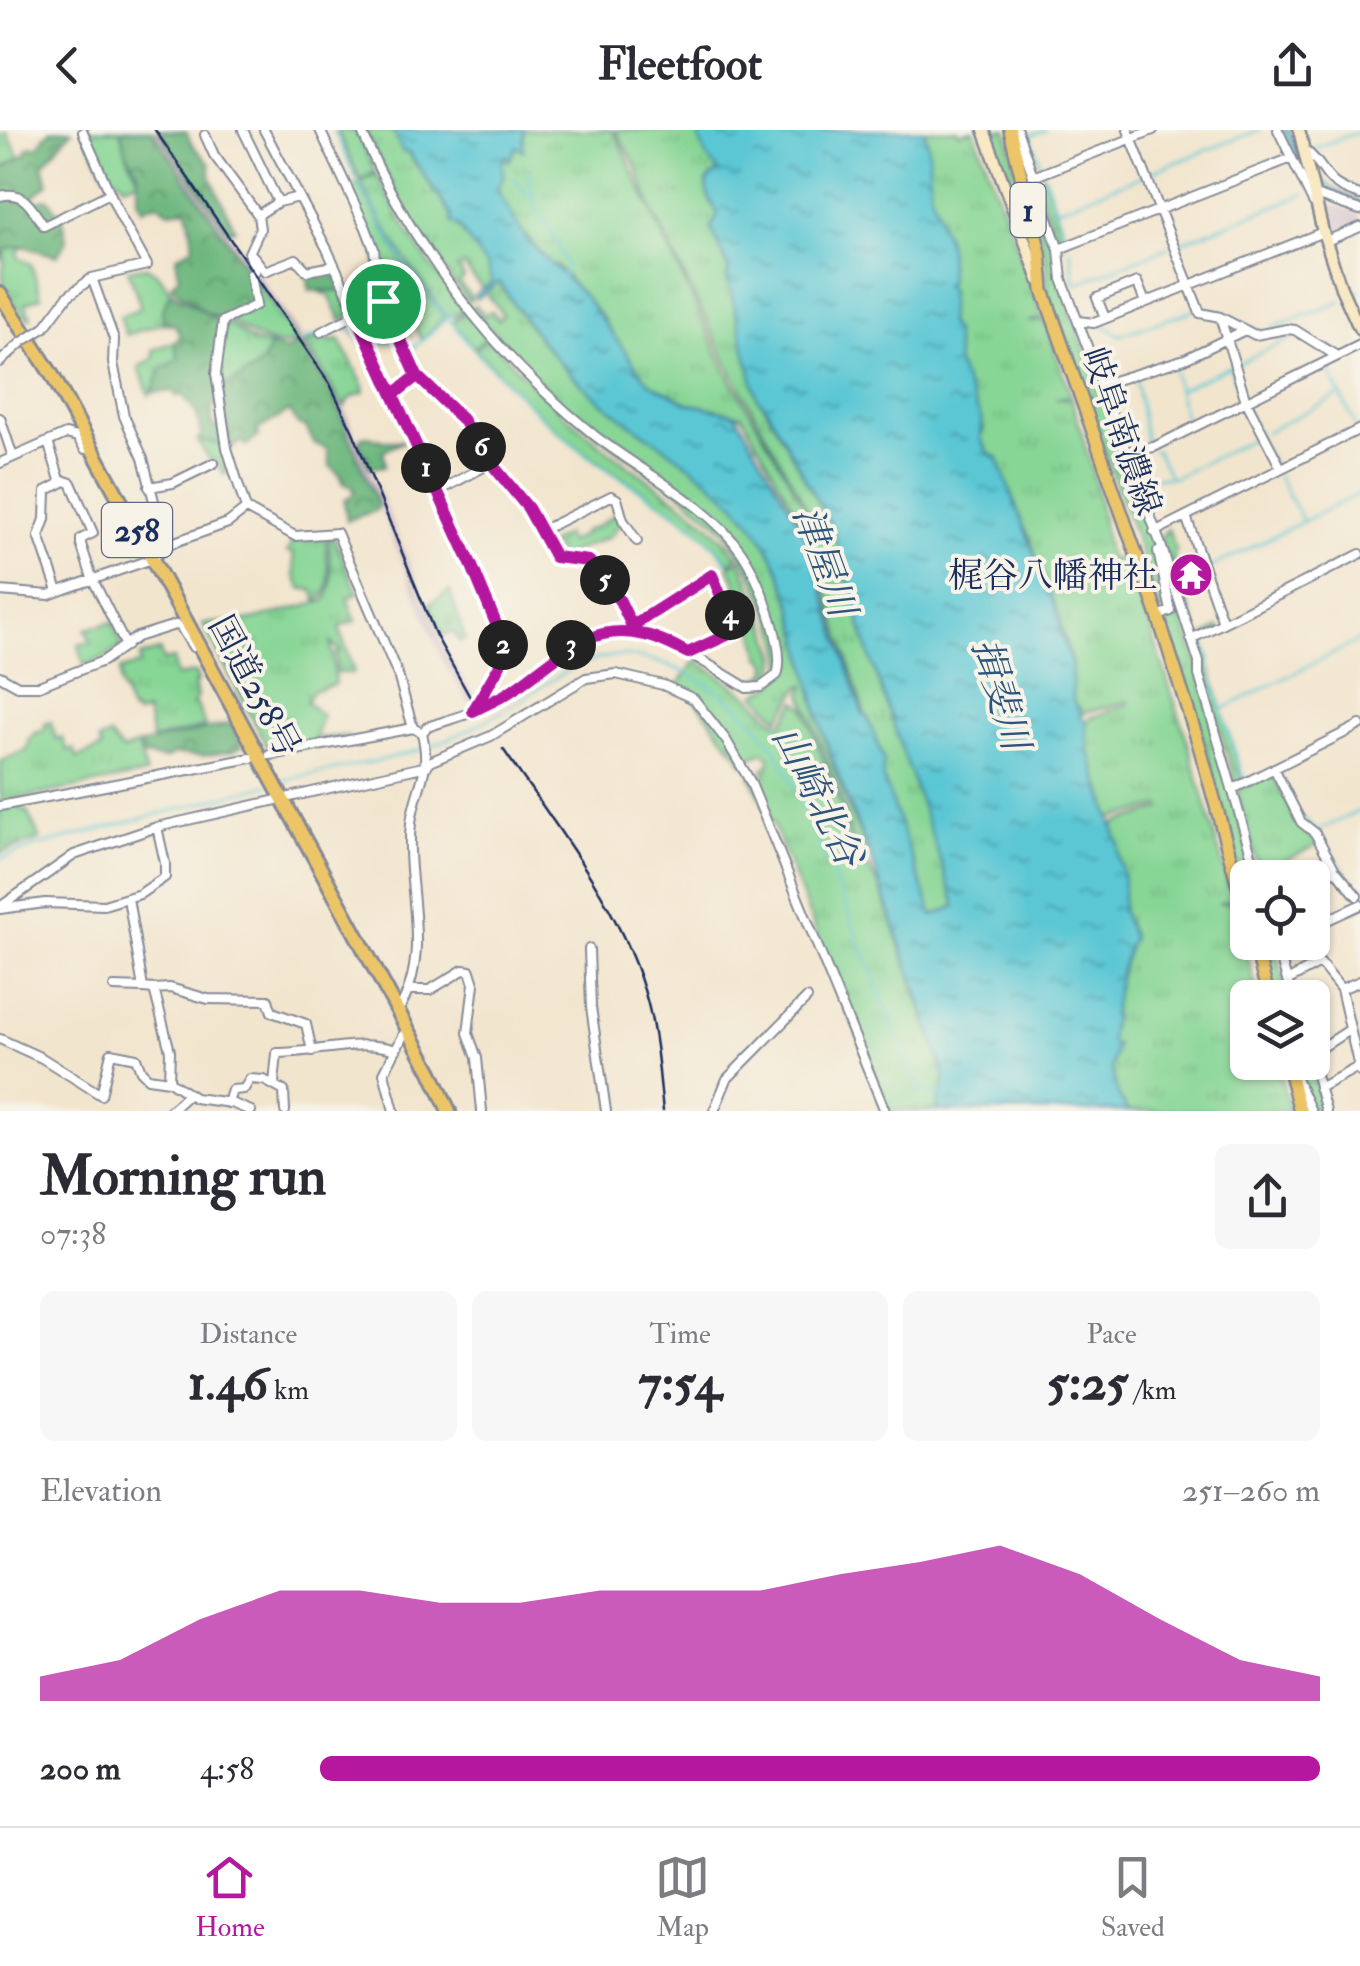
<!DOCTYPE html>
<meta charset="utf-8">
<style>
:root{--surface:#fff;--page:#f7f7f7;--text:#2b2b33;--muted:#7c7c81;--line:#e1e1e2;--accent:#b5179e}
body{margin:0;font-family:"IM FELL Double Pica","Noto Serif JP",serif;background:var(--page);color:var(--text);height:100vh;display:flex;flex-direction:column;font-size:38px;white-space:nowrap}
*{box-sizing:border-box;margin:0}
p{font-size:32px;color:var(--muted)}
.icon{flex:none;width:55px;height:55px;fill:none;stroke:currentColor;stroke-width:2;stroke-linecap:round;stroke-linejoin:round}
.map{position:relative;height:981px;overflow:hidden}
.side{display:flex;flex-direction:column;background:var(--surface);flex:1}
.side>*{flex:none}
.buttons{position:absolute;left:1230px;top:730px;display:grid;gap:20px}
.buttons a{display:grid;place-items:center;width:100px;height:100px;border-radius:15px;background:var(--surface);box-shadow:0 2px 8px #0004;font-size:50px}
.pin{position:absolute;display:grid;place-items:center;width:85px;height:85px;color:#fff;margin:-42px;border:5px solid #fff;border-radius:50%;box-shadow:0 2px 10px #0007}
.km{position:absolute;width:50px;height:50px;margin:-25px;border-radius:50%;background:#222;color:#fff;font-size:28px;line-height:50px;text-align:center}
.round{display:grid;place-items:center;flex:none;width:105px;height:105px;border-radius:15px;background:var(--page)}
.summary{display:flex;align-items:center;justify-content:space-between;height:170px;padding:0 40px}
h1{font-size:55px;font-weight:700;line-height:75px}
.figures{display:grid;grid-template-columns:repeat(3,1fr);gap:15px;height:170px;padding:10px 40px}
.figures div{display:grid;align-content:center;border-radius:15px;background:var(--page);text-align:center}
.figures b{font-size:50px;font-weight:700}
.figures small{font-size:28px;font-weight:400}
.figures p{font-size:28px}
.chart{height:280px;padding:20px 40px}
.chart p{display:flex;justify-content:space-between}
.chart svg{width:100%;height:180px;margin-top:10px;fill:var(--accent);opacity:.7}
ul{padding:0 40px;list-style:none;font-size:32px}
li{display:grid;grid-template-columns:160px 120px 1fr;align-items:center;height:75px}
li i{height:25px;border-radius:12px;background:var(--accent)}
header{display:flex;justify-content:space-between;align-items:center;height:130px;padding:0 40px;background:var(--surface);font-size:45px;font-weight:700}
.dock{display:flex;justify-content:space-around;align-items:center;height:140px;border-top:2px solid var(--line);background:var(--surface);font-size:28px;color:var(--muted)}
.dock a{display:grid;justify-items:center;gap:5px}
.dock .current{color:var(--accent)}
.map>svg:first-child{display:block}
.industrial{fill:#d2bdc8}
.grass{fill:url(#grass-tufts);stroke:#51827a;stroke-width:2.5}
.forest{fill:url(#forest-crowns);stroke:#44736e;stroke-width:2.5}
.cemetery{fill:url(#cemetery-stones);stroke:#51827a;stroke-width:2.5}
.water{fill:url(#water-ripples);stroke:#3b7b99;stroke-width:2.5}
.lines{fill:none;stroke-linecap:round;stroke-linejoin:round}
.stream{stroke:#5bc7d4;stroke-width:2.5}
.street-casing{stroke:#868a96;stroke-width:12}
.secondary-casing{stroke:#868a96;stroke-width:15}
.primary-casing{stroke:#868a96;stroke-width:16}
.highway-casing{stroke:#868a96;stroke-width:18}
.street{stroke:#fff;stroke-width:8}
.secondary{stroke:#f8e8c3;stroke-width:10}
.primary{stroke:#edc569;stroke-width:11}
.highway{stroke:#edc569;stroke-width:12}
.rail{stroke:#1b2f5e;stroke-width:2.5}
.street-bridge-casing{stroke:#868a96;stroke-width:12;stroke-linecap:butt}
.street-bridge{stroke:#fff;stroke-width:8}
.route-casing{stroke:#fff;stroke-width:20}
.route{stroke:#b5179e;stroke-width:12}
.labels{text-anchor:middle;stroke-width:8;stroke-linejoin:round;paint-order:stroke}
.shield{fill:#f7f3e8;stroke:#5d6a87;stroke-width:2.5}
.shield-label{font-size:32px;font-weight:bold;fill:#1b2f5e}
.street-label{font-size:35px;fill:#1b2f5e;stroke:#f7f3e8}
.poi-label{font-size:35px;fill:#1b2f5e;stroke:#f7f3e8;text-anchor:end}
.water-label{font-size:38px;font-style:italic;fill:#2b557c;stroke:#f7f3e8}
</style>
<header><svg class="icon" aria-label="back" viewBox="0 0 24 24"><path d="M15 5l-7 7 7 7"/></svg>Fleetfoot<svg class="icon" aria-label="share" viewBox="0 0 24 24"><path d="M12 15V3M7 8l5-5 5 5M5 13v7h14v-7"/></svg></header>
<div class="map">
<svg width="1360" height="981" viewBox="0 0 1360 981">
<defs>
<pattern id="grass-tufts" width="24" height="20" patternUnits="userSpaceOnUse" patternTransform="scale(2.5)"><rect width="24" height="20" fill="#87d695"/><path d="M3 7l-1-3M5 7V3M7 7l1-3M15 17l-1-3M17 17v-4M19 17l1-3" fill="none" stroke="#74b883"/></pattern>
<pattern id="forest-crowns" width="20" height="18" patternUnits="userSpaceOnUse" patternTransform="scale(2.5)"><rect width="20" height="18" fill="#6db77e"/><path d="M2 6a3 3 0 1 1 6 0M12 15a3 3 0 1 1 6 0" fill="none" stroke="#59956a"/></pattern>
<pattern id="cemetery-stones" width="16" height="16" patternUnits="userSpaceOnUse" patternTransform="scale(2.5)"><rect width="16" height="16" fill="#87d695"/><path d="M2 7V4a2 2 0 0 1 4 0v3zM10 15v-3a2 2 0 0 1 4 0v3z" fill="#74b883"/></pattern>
<pattern id="water-ripples" width="26" height="14" patternUnits="userSpaceOnUse" patternTransform="scale(2.5)"><rect width="26" height="14" fill="#5bc7d4"/><path d="M2 4q2-2 4 0t4 0M15 11q2-2 4 0t4 0" fill="none" stroke="#4aa2af"/></pattern>
</defs>
<rect width="100%" height="100%" fill="#f7f3e8"/>
<filter id="ink" filterUnits="userSpaceOnUse"><feTurbulence type="fractalNoise" baseFrequency=".01" numOctaves="2"/><feDisplacementMap in="SourceGraphic" scale="20" xChannelSelector="R" yChannelSelector="G"/><feConvolveMatrix kernelMatrix="1 2 1 2 8 2 1 2 1" color-interpolation-filters="sRGB"/></filter>
<filter id="wash" filterUnits="userSpaceOnUse"><feTurbulence type="fractalNoise" baseFrequency=".0048" numOctaves="4" result="noise"/><feDisplacementMap in="SourceGraphic" scale="40" xChannelSelector="R" yChannelSelector="G"/><feGaussianBlur stdDeviation="2.25" result="paint"/><feColorMatrix in="noise" values="0 0 0 0 0 0 0 0 0 0 0 0 0 0 0 0 0 1.4 0 .05"/><feComposite in="paint" operator="in"/></filter>
<g filter="url(#wash)">
<rect width="100%" height="100%" fill="#f2e5ce"/>
<path class="industrial" d="M152,0H158L303,208L297,211Z
M1321,71L1360,83V95L1329,106Z
M304,211L340,267L448,525L475,569L469,573L442,529L334,267L299,213Z"/>
<path class="grass" d="M84,0H120L127,25L139,50L123,55L121,50L105,44Z
M337,0H356L375,42L360,50Z
M364,0H392L452,86V92L457,95L487,136L493,151L483,160L463,135L458,138L464,148L459,153L472,169L468,172C424,116 395,63 364,0Z
M524,0H611L618,9L725,239L817,397L729,237L652,79L636,35L615,0H696L703,18L719,43C695,51 711,70 718,84L711,98L729,138L727,147L759,266L834,401L867,518L957,777L932,786L882,645L884,631L864,582L810,408L742,285L688,273L648,252L621,219L603,189L557,136L551,135C531,112 509,90 497,60L503,47L501,32L506,25L509,30L517,16L522,20Z
M924,0H958L959,3L974,0L1043,188L1028,192L1044,190L1071,265L1055,269H1072L1096,355L1109,430L1127,427L1188,613L1233,770L1218,774L1233,773L1257,861L1243,864L1258,863L1259,867L1248,868V932L1277,933L1290,981H1128C1124,973 1119,969 1116,961C1100,911 1116,852 1132,806L1122,781L1123,749L1114,699L1116,693L1162,679L1161,676L1110,689C1105,656 1085,626 1086,593L1090,588L1129,574L1128,571L1083,583L1073,570L1071,532L1056,478L1042,449L1030,407L1017,386L997,327L988,323L981,309L984,297L957,235L954,201L948,194L950,160L944,154L948,152V119L930,62L928,14Z
M989,0H1007L1036,132Z
M1015,1L1059,128L1060,151L1153,412L1168,478L1162,481L1047,162L1046,130Z
M7,2L20,27L0,40V6Z
M376,44C401,92 428,138 465,178L456,185L446,186C414,143 384,100 361,52Z
M1043,45L1066,111L1059,115L1036,51Z
M358,54L404,134L444,187L422,210L403,173H387L381,159L376,119L347,58Z
M23,116L18,122L19,128L31,134L41,167L25,173L31,188L26,187C1,157 0,156 6,119Z
M147,137L160,146L171,162L162,180L163,193L126,205L120,186L141,178L128,139Z
M255,149L297,211C274,222 250,205 231,191Z
M498,152C529,197 559,238 602,272C652,312 717,345 755,397C795,452 802,521 818,584C828,625 848,682 867,719L863,722L865,731L861,733C852,713 849,694 842,674C829,637 816,600 802,564L805,555L800,557L779,589L756,564C767,558 779,555 783,540C791,513 740,414 720,395C677,355 622,327 578,288C539,255 506,216 472,177L475,175L485,185L491,181L498,190L503,185L486,162Z
M342,160L353,183L341,191L329,165L318,161Z
M467,180L488,206L474,218L452,192Z
M228,193L253,212L270,216C264,240 242,248 221,257L218,246L225,194Z
M327,206L331,212L339,209L364,256V262L350,268L344,277L304,211Z
M489,207C528,253 571,293 619,329C661,360 707,384 738,427L729,433C689,380 627,356 576,316C539,287 508,253 475,219Z
M174,212L179,229L159,248L149,265L139,237L154,228L153,220Z
M202,307V312L223,314L229,343L224,344L215,330L211,332L197,310Z
M618,382L621,392L609,407L560,427L550,413L565,405L569,412L583,405V402L597,397Z
M1168,399L1176,421L1173,427L1198,503L1195,504L1160,407Z
M333,406L358,463L347,468L356,491L339,497L354,543H337L336,523L340,521L331,513L335,554L312,561L306,572L322,586L315,608L349,606L270,622L203,494L252,490L325,471C338,450 328,432 329,408Z
M326,407C323,430 340,458 316,472L314,461L301,458L295,446L293,423L287,422L294,409Z
M1162,424L1197,534L1255,747L1248,748L1247,772L1208,625L1164,488L1173,484Z
M740,430L765,490L753,494L729,436Z
M113,492L122,516L104,528L84,535L79,515L91,512L86,499Z
M766,493L777,526L776,538L760,554L743,553L730,544L755,550L767,543L768,533L761,526L753,496Z
M1219,497L1221,501L1202,510L1243,652L1236,655L1195,512Z
M160,521L163,531L173,529L176,546L196,543L198,552L194,553L197,567L193,575H197L205,597L152,610L147,582L136,585L134,581L131,582L120,555V540L140,535V526Z
M698,531L749,566L777,593H783L796,571L804,577L843,684L849,710L845,717L852,722L858,737H868L880,757L945,946L937,981H888L775,699L750,645L754,643L758,649L766,646L763,639L769,635L770,627L763,622L749,628L745,635L690,563L677,557L693,534Z
M51,592L56,609L62,608L68,621L74,619L77,628L102,618L99,611L109,606L122,621L138,615L146,644L0,672L1,631L27,620C30,607 31,603 45,600V594Z
M1272,644L1298,694L1319,714L1282,732L1289,747H1261L1237,663L1239,659Z
M19,674L21,679L27,681L40,709L0,723V678Z
M1258,813H1273L1289,867H1273Z
M1292,933H1310L1323,981L1312,978Z"/>
<path class="forest" d="M50,0H72L43,35L48,53L32,68L35,71L48,69L63,90L66,112L57,126L23,116L6,119L0,130V40L25,24L29,17L38,16Z
M120,0H152L249,141L256,171L222,188L207,183L173,158L171,155L179,146L176,127L194,116L187,79L169,81L157,73L142,79L138,69V42L127,24Z
M158,0L186,2L192,15L210,34V46L235,99L228,101Z
M333,138L342,160L310,161L307,144Z
M171,162L219,191V275L212,277V296L223,298V314L202,312L197,284L183,265L176,266L174,261L152,263L161,239L179,229L174,212L181,207L175,195L163,193L162,180Z
M299,213L334,267L378,376L375,381L347,390L344,371L353,365L354,358L343,353L339,344L330,336L328,319L314,313L306,297L298,295L290,281L257,300L259,306L246,315L243,311L230,319L221,257C242,248 263,240 270,216L286,220Z
M368,306L383,311H404L383,321L385,336L370,338L359,313L362,307Z
M232,593L242,616L233,621L202,626L173,624L166,629L143,626L138,615Z"/>
<path class="cemetery" d="M450,461L465,509L460,512L454,502L443,505L429,474Z"/>
<path class="water" d="M392,0H524L523,21L517,16L509,31L506,26L502,32L503,47L497,60L526,109L585,167L648,252L688,273L736,284L805,404L863,585L867,586L884,631L882,645L933,786L956,776L867,518L834,401L767,279L757,268L727,147L729,138L711,98L718,84C710,69 696,52 719,42L706,26L696,0H924C931,18 929,38 930,57C931,71 940,76 940,95C951,110 950,134 948,153L944,155L950,160L948,194L954,201L957,235L982,290L981,309L988,323L997,327L1060,490V501L1071,532L1073,570L1086,593L1088,617L1119,715L1118,727L1124,749L1122,781L1132,809C1117,841 1114,874 1110,909L1112,914H1116L1111,939L1118,965L1128,981H937L945,946C921,872 896,797 869,723C854,685 839,650 826,611C802,540 801,459 755,397C716,345 652,312 602,272C559,238 529,197 499,152L477,169L474,165L492,153L487,136L457,95L452,93V86L409,23L403,22Z
M1282,0H1289C1303,34 1323,59 1360,70V77C1317,65 1300,38 1282,0Z"/>
<g class="lines">
<path class="stream" d="M334,0L357,50
M1312,19L1360,1
M527,39L537,82L550,98L567,136L563,146
M1043,40L1030,6L1046,0
M1149,43L1259,0
M1045,47L1056,79
M515,48L527,66L534,67
M359,54L405,134L447,189
M1067,112L1056,79L1142,46
M1177,114L1305,64
M1070,120L1075,154L1169,117
M1350,165L1360,161
M1202,178C1226,178 1238,196 1260,201
M448,188L472,217
M1101,194L1120,205L1195,180
M1272,198L1341,172
M334,199L345,194L367,216
M305,210L322,204
M376,214L397,209
M410,221L453,183
M476,222C512,258 547,295 588,326C635,361 693,383 728,433
M1238,234L1296,205
M1172,236L1184,286
M1327,236L1356,297
M1136,251L1146,313
M1178,260L1230,236L1241,270
M1244,277L1274,337
M1266,302L1339,265
M1153,321H1157L1169,346
M1278,346L1303,392
M1146,348L1175,347L1258,306
M1203,424L1225,487
M1180,437L1196,429
M1208,439L1360,363
M1203,508L1210,529L1209,540L1244,650
M1221,580L1360,510
M281,651C328,640 392,631 436,614C461,605 488,590 511,576C540,559 565,537 598,529C652,515 724,557 759,598C785,627 800,670 816,705C851,785 881,865 912,946L925,964L941,963
M1302,686C1326,708 1339,737 1360,761
M1320,700L1360,680
M0,729L34,717L268,655"/>
</g>
</g>
<g filter="url(#ink)">
<g class="lines">
<defs>
<path id="street" d="M243,0L278,72
M264,0L327,119L497,490L502,527L476,577
M320,0L366,98L374,119L379,160L410,232L417,246L462,289L491,333L527,379L555,427L566,431L582,428C606,439 621,473 631,496L622,502
M361,0C412,118 493,224 594,305C640,341 710,375 742,423C758,447 787,518 777,545L761,557L747,558L701,530L658,509L622,502L602,503L565,519L507,564L467,584L427,597L422,603
M1017,0L1059,120L1062,149L1161,415L1199,532V545L1258,748
M1128,0L1200,183L1220,187L1246,271L1281,338
M1278,0L1313,72
M205,5L214,25L258,85
M1305,20C1331,41 1319,52 1360,65
M1033,47L1153,0
M1315,65L1360,80
M0,66C25,60 31,78 44,96L110,63
M1326,111L1360,97
M1059,119L1289,29
M253,126L265,141L296,129L307,141L334,136
M255,141L249,123L260,99L258,85L278,72L299,67
M251,144L256,175L223,191L216,244L227,318L246,379L295,406L337,403L398,545L413,598L422,603C432,647 416,653 411,693C404,756 434,822 398,881
M92,148L114,209L113,233L124,286L143,328L157,383L172,413
M1220,187L1255,205L1287,199L1295,200L1335,225
M1105,188L1097,168L1137,152L1145,172
M1078,191L1094,193L1323,102
M44,198L68,166L92,148L147,135L120,86L83,2
M321,202L383,171
M0,232L22,212
M1100,255L1185,229L1245,200
M393,265L417,246
M0,288L13,327
M48,312L61,353
M1124,322L1154,317L1360,215
M0,333L66,304L77,307L85,319L92,318
M149,357L173,353L214,333
M437,362L491,333
M1186,386L1223,493
M541,401L611,366L617,369L623,390L637,411
M1154,402L1360,299
M0,461L49,465L65,459L152,429L172,413L228,393L246,379
M58,461L39,406L45,389L46,361L65,351L71,353L93,403L81,409V414L92,448L126,516
M1158,486L1171,481L1158,422
M634,497L661,476L712,445L736,501L688,523
M1191,509L1360,424
M0,546L18,556H39L103,531L137,507L175,495L180,496L193,517L199,514
M270,625L413,598
M427,633L491,606L586,548L616,544L663,555L694,569L726,610L750,651L885,981
M1274,638L1301,692L1315,703L1335,740L1357,766
M1233,659L1360,595
M0,676L251,628
M1302,748L1335,740
M128,768L143,858L154,859L170,921L169,951
M0,777L74,725L157,697
M0,779L45,773L104,775L140,764L165,747V733L157,697L427,636
M1312,797L1360,775
M1276,812L1292,868
M589,819L591,877L606,981
M1287,851L1320,833L1341,859
M1360,851L1341,859L1360,942
M114,857L143,858
M154,859L170,858L208,869L268,870L272,882L306,894L312,921
M408,860H430L463,840L470,841L474,854L468,903L477,928L482,981
M0,909L42,928L101,965L111,923L136,928L141,941L148,948L169,951L195,968L231,973L251,981
M1312,924L1349,900
M1312,931L1326,981
M1292,940L1311,981
M274,954L277,923C317,923 358,908 396,920
M1319,958L1360,936
M228,973L232,960L244,959L250,949L264,950L284,961L285,981
M170,981L189,964
M394,981L384,943L407,898
M714,981L727,949L807,868"/>
<path id="secondary" d="M984,0L1039,150
M1299,0L1323,102L1341,158L1360,200"/>
<path id="primary" d="M1010,0L1040,123L1043,160L1158,486L1199,615L1248,791
M1254,812L1269,868
M1287,932L1300,981"/>
<path id="highway" d="M0,164L52,245L431,942L449,981"/>
</defs>
<use href="#street" class="street-casing"/>
<use href="#secondary" class="secondary-casing"/>
<use href="#primary" class="primary-casing"/>
<use href="#highway" class="highway-casing"/>
<use href="#street" class="street"/>
<use href="#secondary" class="secondary"/>
<use href="#primary" class="primary"/>
<use href="#highway" class="highway"/>
<path class="rail" d="M155,0L330,254L353,302L436,506L471,569
M503,619C557,698 624,780 648,874C657,909 659,945 663,981"/>
<defs>
<path id="street-bridge" d="M22,212L44,198"/>
</defs>
<use href="#street-bridge" class="street-bridge-casing"/>
<use href="#street-bridge" class="street-bridge"/>
</g>
</g>
<g class="lines" filter="url(#ink)">
<defs>
<path id="route" d="M383,171L417,246L393,265L472,436L502,508L500,535L473,581C484,575 497,570 508,563C553,534 585,490 645,505C660,508 674,516 688,523L736,501L712,445L632,496L620,471L589,431L555,427L528,378L491,333L462,289L417,246L393,265L356,184L383,171"/>
</defs>
<use href="#route" class="route-casing"/>
<use href="#route" class="route"/>
</g>
<defs>
<symbol id="temple-disc" viewBox="-11 -11 22 22"><circle r="9.5" fill="#b5179e" stroke="#f7f3e8"/><path d="M0-6L5-2H3V0L6.5 2.5H4V6H1.5V3h-3V6H-4V2.5H-6.5L-3 0V-2H-5Z" fill="#fff"/></symbol>
</defs>
<g fill-rule="evenodd">
<use href="#temple-disc" x="1166" y="420" width="50" height="50"/>
</g>
<g class="labels">
<g class="shield">
<rect x="1010.5" y="53" width="35" height="54" rx="8"/>
<rect x="102" y="373" width="70" height="54" rx="8"/>
</g>
<g class="shield-label">
<text x="1028" y="91">1</text>
<text x="137" y="411">258</text>
</g>
<g class="street-label">
<text transform="translate(1122 301) rotate(71)" y="12">岐阜南濃線</text>
<text transform="translate(255 556) rotate(62)" y="12">国道258号</text>
</g>
<g class="poi-label">
<text x="1158" y="457">梶谷八幡神社</text>
</g>
<g class="water-label">
<text transform="translate(825 431) rotate(70)" y="13">津屋川</text>
<text transform="translate(1001 564) rotate(73)" y="13">揖斐川</text>
<text transform="translate(818 666) rotate(63)" y="13">山崎北谷</text>
</g>
</g>
</svg>
<div class="buttons">
<a><svg class="icon" aria-label="locate" viewBox="0 0 24 24"><circle cx="12" cy="12" r="6"/><path d="M12 2v4M12 18v4M2 12h4M18 12h4"/></svg></a>
<a><svg class="icon" aria-label="layers" viewBox="0 0 24 24"><path d="M12 4l9 5-9 5-9-5zM3 14l9 5 9-5"/></svg></a>
</div>
<div class="pin" style="left:383px;top:171px;background:#1e9e55"><svg class="icon" aria-label="arrive" viewBox="0 0 24 24"><path d="M6 21V4h12l-3 4 3 4H6"/></svg></div>
<b class="km" style="left:426px;top:338px">1</b>
<b class="km" style="left:503px;top:515px">2</b>
<b class="km" style="left:571px;top:515px">3</b>
<b class="km" style="left:730px;top:485px">4</b>
<b class="km" style="left:605px;top:450px">5</b>
<b class="km" style="left:481px;top:317px">6</b>
</div>
<section class="side">
<div class="summary"><div><h1>Morning run</h1><p>07:38</p></div><a class="round"><svg class="icon" aria-label="share" viewBox="0 0 24 24"><path d="M12 15V3M7 8l5-5 5 5M5 13v7h14v-7"/></svg></a></div>
<div class="figures">
<div><p>Distance</p><b>1.46<small> km</small></b></div>
<div><p>Time</p><b>7:54</b></div>
<div><p>Pace</p><b>5:25<small> /km</small></b></div>
</div>
<div class="chart"><p><span>Elevation</span>251–260 m</p>
<svg viewBox="0 0 160 44" preserveAspectRatio="none"><path d="M0 44V38L10 34L20 24L30 17L40 17L50 20L60 20L70 17L80 17L90 17L100 13L110 10L120 6L130 13L140 24L150 34L160 38V44z"/></svg>
</div>
<ul>
<li><b>200 m</b>4:58<i style="width:100%"></i></li>
</ul>
</section>
<nav class="dock">
<a class="current"><svg class="icon" aria-label="home" viewBox="0 0 24 24"><path d="M3 11l9-7 9 7M6 9v11h12V9"/></svg>Home</a>
<a><svg class="icon" aria-label="map" viewBox="0 0 24 24"><path d="M3 6l6-2 6 2 6-2v14l-6 2-6-2-6 2zM9 4v14M15 6v14"/></svg>Map</a>
<a><svg class="icon" aria-label="saved" viewBox="0 0 24 24"><path d="M7 4h10v16l-5-4-5 4z"/></svg>Saved</a>
</nav>
